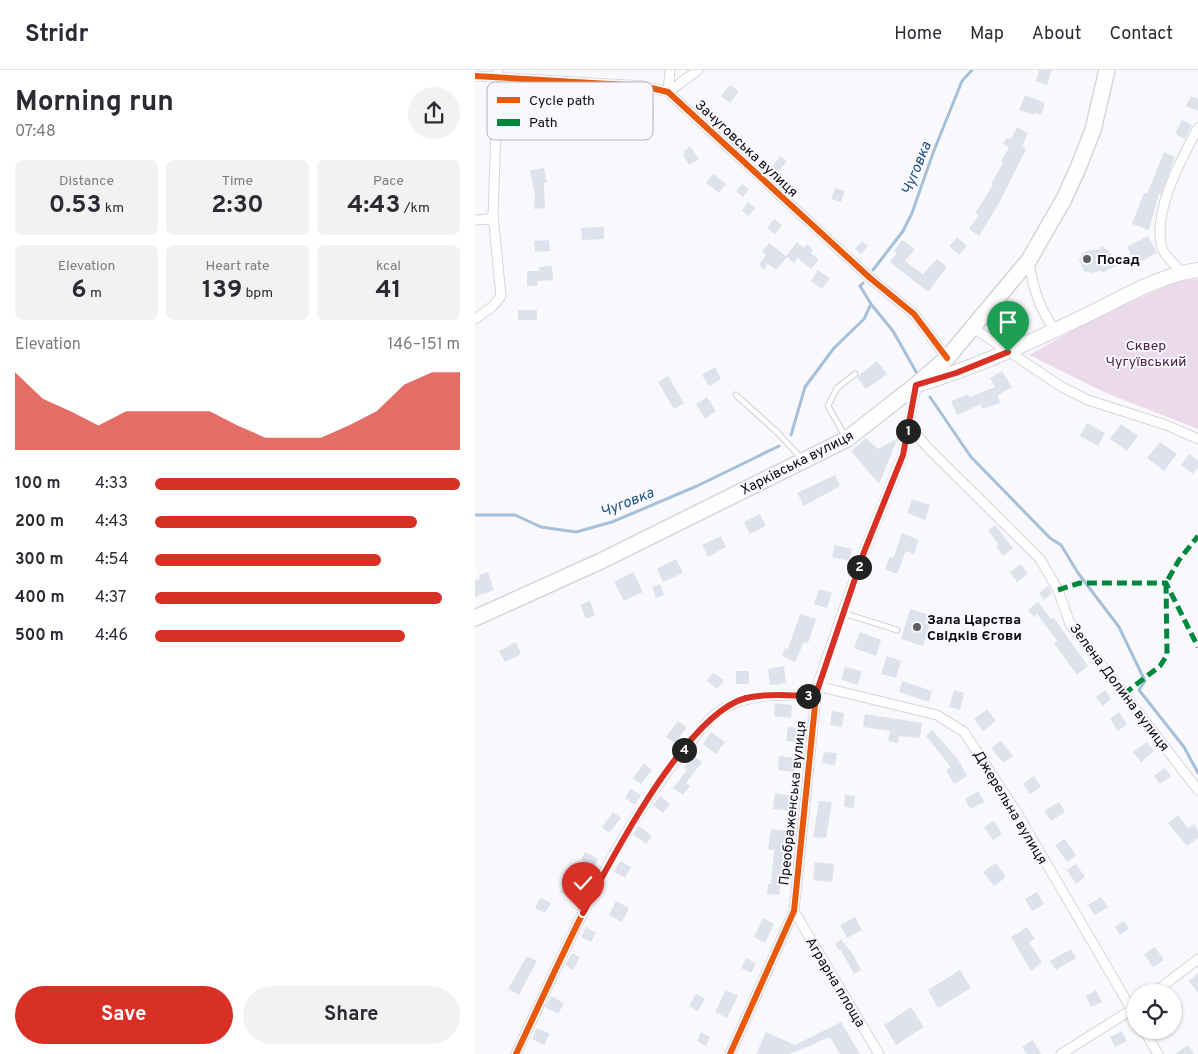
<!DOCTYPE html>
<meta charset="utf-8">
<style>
:root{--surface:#fff;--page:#f2f2f3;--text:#2b2b33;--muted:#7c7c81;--line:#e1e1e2;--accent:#d93025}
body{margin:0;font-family:Overpass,sans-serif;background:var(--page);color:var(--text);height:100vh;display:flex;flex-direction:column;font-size:19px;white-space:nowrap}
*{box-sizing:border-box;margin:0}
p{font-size:16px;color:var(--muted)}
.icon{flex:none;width:28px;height:28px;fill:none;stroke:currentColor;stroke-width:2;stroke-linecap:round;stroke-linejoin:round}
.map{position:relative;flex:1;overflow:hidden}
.drawer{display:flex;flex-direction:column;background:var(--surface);width:475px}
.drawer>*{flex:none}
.buttons{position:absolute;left:652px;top:914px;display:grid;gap:10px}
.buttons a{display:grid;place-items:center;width:55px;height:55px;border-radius:50%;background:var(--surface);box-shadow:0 1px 4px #0004;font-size:25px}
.pin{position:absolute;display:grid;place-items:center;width:42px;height:42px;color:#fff;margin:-51px -21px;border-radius:50% 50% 50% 0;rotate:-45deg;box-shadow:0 0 5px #0007}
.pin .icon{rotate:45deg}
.km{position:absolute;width:25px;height:25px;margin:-12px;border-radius:50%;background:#222;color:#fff;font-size:14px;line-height:25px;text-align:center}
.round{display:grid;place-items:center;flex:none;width:52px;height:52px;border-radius:26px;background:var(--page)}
.overview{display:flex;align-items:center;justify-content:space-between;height:85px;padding:0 15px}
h1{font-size:28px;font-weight:700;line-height:38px}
.stats{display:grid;grid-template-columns:repeat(3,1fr);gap:8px;height:85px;padding:5px 15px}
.stats div{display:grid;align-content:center;border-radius:8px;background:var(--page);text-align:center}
.stats b{font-size:25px;font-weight:700}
.stats small{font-size:14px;font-weight:400}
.stats p{font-size:14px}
.chart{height:140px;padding:10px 15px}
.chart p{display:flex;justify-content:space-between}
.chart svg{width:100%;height:90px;margin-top:5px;fill:var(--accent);opacity:.7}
.button{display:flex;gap:10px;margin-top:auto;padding:10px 15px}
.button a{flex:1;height:58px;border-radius:30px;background:var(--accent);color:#fff;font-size:20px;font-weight:700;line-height:58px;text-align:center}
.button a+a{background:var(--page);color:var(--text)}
ul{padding:0 15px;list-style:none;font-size:16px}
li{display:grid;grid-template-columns:80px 60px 1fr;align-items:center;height:38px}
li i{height:12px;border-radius:6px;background:var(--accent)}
header{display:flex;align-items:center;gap:30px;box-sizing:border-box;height:70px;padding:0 25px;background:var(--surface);border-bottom:1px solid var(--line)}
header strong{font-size:24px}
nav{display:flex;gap:28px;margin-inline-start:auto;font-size:18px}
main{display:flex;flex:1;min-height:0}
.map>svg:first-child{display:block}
.green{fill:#eadaea}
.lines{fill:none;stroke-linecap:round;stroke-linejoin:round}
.stream{stroke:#a7c0d9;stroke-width:3}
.building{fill:#dee2ec}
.service-casing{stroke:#d6d6d9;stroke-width:7}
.minor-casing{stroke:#d6d6d9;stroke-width:11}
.primary-casing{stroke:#d6d6d9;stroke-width:16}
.trunk-casing{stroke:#d6d6d9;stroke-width:18}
.service{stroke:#fefeff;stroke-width:4.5}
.minor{stroke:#fefeff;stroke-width:9}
.primary{stroke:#fefeff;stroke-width:14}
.trunk{stroke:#fefeff;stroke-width:15}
.quiet{stroke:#00873e;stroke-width:5;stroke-dasharray:10 5;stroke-linecap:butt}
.cycleway-casing{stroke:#f8f8fe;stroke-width:9}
.cycleway{stroke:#e8590c;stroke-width:6}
.route-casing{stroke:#fff;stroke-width:10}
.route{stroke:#d93025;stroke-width:6}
.poi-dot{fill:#606063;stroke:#f8f8fe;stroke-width:2}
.labels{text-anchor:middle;stroke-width:4;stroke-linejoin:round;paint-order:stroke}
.street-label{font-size:14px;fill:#0d0d10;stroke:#f8f8fe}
.poi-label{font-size:14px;font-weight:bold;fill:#0d0d10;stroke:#f8f8fe;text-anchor:start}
.park-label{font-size:14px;fill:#4f214d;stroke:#f8f8fe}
.water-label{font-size:15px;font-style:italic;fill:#1d527f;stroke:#f8f8fe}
.key{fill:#f8f8fe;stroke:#b2b2b7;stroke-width:1}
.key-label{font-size:14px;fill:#0d0d10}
</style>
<header>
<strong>Stridr</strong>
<nav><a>Home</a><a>Map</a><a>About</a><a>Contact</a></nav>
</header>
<main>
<section class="drawer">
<div class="overview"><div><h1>Morning run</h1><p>07:48</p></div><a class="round"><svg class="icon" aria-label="share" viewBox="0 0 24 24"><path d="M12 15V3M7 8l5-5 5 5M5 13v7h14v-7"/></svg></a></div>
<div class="stats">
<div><p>Distance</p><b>0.53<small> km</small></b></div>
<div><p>Time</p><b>2:30</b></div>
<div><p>Pace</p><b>4:43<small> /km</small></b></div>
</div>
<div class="stats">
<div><p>Elevation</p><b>6<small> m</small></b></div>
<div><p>Heart rate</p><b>139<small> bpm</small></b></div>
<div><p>kcal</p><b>41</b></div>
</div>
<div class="chart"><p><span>Elevation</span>146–151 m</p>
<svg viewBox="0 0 160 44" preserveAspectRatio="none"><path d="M0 44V6L10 19L20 25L30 32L40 25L50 25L60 25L70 25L80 32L90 38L100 38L110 38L120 32L130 25L140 12L150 6L160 6V44z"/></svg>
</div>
<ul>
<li><b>100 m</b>4:33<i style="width:100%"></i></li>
<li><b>200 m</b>4:43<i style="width:86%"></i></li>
<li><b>300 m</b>4:54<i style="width:74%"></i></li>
<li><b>400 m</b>4:37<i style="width:94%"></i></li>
<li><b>500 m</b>4:46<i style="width:82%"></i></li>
</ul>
<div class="button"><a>Save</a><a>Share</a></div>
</section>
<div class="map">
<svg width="723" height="984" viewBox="0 0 723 984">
<rect width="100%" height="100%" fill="#f9f9fd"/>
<path class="green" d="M723,209V359L631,323L554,285L617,250L702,211Z"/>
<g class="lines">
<path class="stream" d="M398,200L428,161L437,143L458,83L487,11L497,0
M396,234L418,261L444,307
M455,327L496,387L575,468L586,475L603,503L644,557L670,611L664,620L709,677L723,703
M316,365L330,317L359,278L389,249L396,234L385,216L388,213
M0,445H40L66,457L101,462L137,452L222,416L304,376"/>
</g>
<path class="building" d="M564,0H577L572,15L561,11Z
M255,15L264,21L255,33L246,26Z
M550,25L570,33L566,45L560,43L559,45L544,40Z
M716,26L723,29V41L711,36Z
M166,33H179V47H166Z
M707,50L717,55L710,69L700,64Z
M542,57L553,63L547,76L551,79L524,133L504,166L494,159L504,145L500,143L518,115L516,114L528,93L526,92L534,77L528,74L532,68L536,69Z
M215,76L224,89L214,95L208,85L210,84L208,82Z
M689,82L700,87L686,125L684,124L674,160L657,154L663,138L669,123L672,124Z
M305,86L312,91L303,102L297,97Z
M69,98L72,113H69L70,138L59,139L60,127L55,100Z
M238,104L251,114L244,123L231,113Z
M267,114L274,119L268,127L261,121Z
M360,118L370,121L366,132L356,129Z
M273,132L280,138L274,146L267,141Z
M299,149L307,155L300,164L292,158Z
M129,157V169L107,170L106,158Z
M673,166L682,183L661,194L652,177Z
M482,167L492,176L484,185L474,176Z
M74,170L75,181L60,182L59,171Z
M427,170L440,179L430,191L448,204L462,189L472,197L453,222L415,192L422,183L419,181Z
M387,171L393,176L386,184L380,179Z
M322,172L329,178L332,174L338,180L336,183L344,190L336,199L323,188L319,193L312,187L301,200L293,194L289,200L284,195L291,185L287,182L294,173L311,186Z
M626,176L634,181L641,196L627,203L626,200L617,203L609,201L604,190L607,183L615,180H624Z
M77,196L78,210L62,211V216H52V201H64V197Z
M343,200L355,208L347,219L336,211Z
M43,240H62V250H43Z
M402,291L412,304L391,319L382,307Z
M240,297L246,309L234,316L227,305Z
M527,301L537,317L523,325L525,333L507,339L506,334L482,345L476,331L493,324L495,327L520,317L515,308Z
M193,306L209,333L199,339L183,312Z
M232,327L241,341L230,349L221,334Z
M612,353L630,363L623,376L605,366Z
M646,354L663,366L652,381L635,369Z
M391,368L403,379L423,368L404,414L376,381Z
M685,372L702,384L689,401L672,388Z
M714,384L723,391V397L718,404L706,395Z
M360,405L365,416L329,436L322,423Z
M437,429L455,435L450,450L432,443Z
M285,444L291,456L275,464L269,452Z
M520,455L538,478L528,486L521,477L524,475L513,460Z
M427,463L444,470L439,484L431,481L422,504L410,499L415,486L418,488Z
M246,466L251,477L233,487L227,475Z
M360,475L377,479L374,491L357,487Z
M201,489L208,503L188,512L182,499Z
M546,494L553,504L542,512L535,502Z
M13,502L19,520L0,527V510L5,509L4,505Z
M158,502L168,522L149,531L139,512Z
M185,514L189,525L181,528L177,517Z
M573,516L577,523L569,530L564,523Z
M344,519L357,523L352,538L339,534Z
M115,531L120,545L111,549L105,535Z
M563,532L576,549L579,548L613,596L602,605L579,573L582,571L562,544L559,547L553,540Z
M435,539L458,546L448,576L426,569Z
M325,544L341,549L333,573L329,572L320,592L307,586L310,578L313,579Z
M385,562L406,570L401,586L379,578Z
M41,572L46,584L30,592L24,581Z
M412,586L426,591L421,608L406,604Z
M309,596L311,613L295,615L293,599Z
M370,597L387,601L383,615L366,610Z
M261,601H274V614H261Z
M238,603L249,610L242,619L232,611Z
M427,611L457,621L454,632L424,622Z
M479,620L489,623L485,640L474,637Z
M630,620L636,629L628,636L621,627Z
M300,633L317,635L316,648L299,646Z
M512,639L521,651L508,661L499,649Z
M357,641L369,643L367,657L355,655Z
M644,642L652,654L643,661L635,649Z
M390,644L447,653L445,668L424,666L423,673L413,671L415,661L388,657Z
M203,651L212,657L200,673L191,667Z
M313,657L323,658L321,672L311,671Z
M457,660L483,689L492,706L479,714L471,700L476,697L451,666Z
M236,662L250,672L241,684L228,674Z
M526,671L538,686L528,693L516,678Z
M672,672L679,681L666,692L658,682Z
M349,682L362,683L360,695L347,693Z
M218,685L227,692L211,713L215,716L208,725L198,718L212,700L209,698Z
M304,686L321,688L319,702L303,700Z
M169,693L177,700L166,714L158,708Z
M690,698L696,706L685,714L679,706Z
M559,706L566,717L555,724L548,714Z
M155,719L166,725L160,735L150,728Z
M503,721L509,732L495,739L490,729Z
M300,723L318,726L317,741L298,739Z
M370,725L380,726L379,738L369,737Z
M185,726L195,734L188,743L178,735Z
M344,731L357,732L351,768L338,767Z
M584,732L590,742L576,751L569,741Z
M138,742L146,748L134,763L127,757Z
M703,745L713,758L719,754L723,760V768L712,776L693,753Z
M519,751L527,764L518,770L509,757Z
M164,756L177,766L171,774L158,764Z
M296,759L312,761L304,825L292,824L293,814H296L299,780L293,779Z
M590,769L601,785L592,792L580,775Z
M110,782L123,789L119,797L106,790Z
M145,791L156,797L150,808L139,802Z
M340,792L359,794L357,812L338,810Z
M521,793L531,807L519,816L508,802Z
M601,794L610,807L601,814L592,800Z
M92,810L103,816L96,828L85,822Z
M562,822L569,834L557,841L550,829Z
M626,827L633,837L620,845L613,835Z
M65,828L76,833L70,843L60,838Z
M141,831L154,838L147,852L134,845Z
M380,847L387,860L372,868L365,855Z
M288,848L299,854L290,873L279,867Z
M649,851L654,859L645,865L640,857Z
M111,857L121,863L116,872L106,867Z
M552,857L560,869L554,872L567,892L556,901L536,867Z
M366,869L379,886L386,900L379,904L366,880L365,881L360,874Z
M680,877L689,890L678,897L669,884Z
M596,879L601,888L581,900L575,891Z
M97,883L105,887L98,900L90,895Z
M52,886L62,891L44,925L33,919Z
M271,888L281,893L276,903L266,898Z
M485,900L496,918L463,938L453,920Z
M723,903V923L714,911Z
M251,920L263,926L252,948L240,942Z
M621,920L627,932L616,937L611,926Z
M221,924L230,929L223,941L214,936Z
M76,926L89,933L83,944L70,937Z
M436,937L449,957L421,975L409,955Z
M366,952L385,984H365L355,967L315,984H281L291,962L320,975Z
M62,958L75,964L69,975L57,969Z
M647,961L652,971L640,977L635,967Z
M226,962L235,967L231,976L222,971Z
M558,970L566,984H552L547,977Z
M713,975L719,984H700Z"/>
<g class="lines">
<defs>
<path id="service" d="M261,325L302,362L326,388
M370,366L353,336L362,318L380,304
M368,543L422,560"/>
<path id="minor" d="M0,6L168,16L193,22L395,208L439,244L472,288
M193,22L223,0
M193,22L195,0
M0,150L14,149L18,145
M554,190C557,216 564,239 580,260
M706,202C701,195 689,186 687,178C677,142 706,90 723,58
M0,249L18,236L26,226L18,145L23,2
M497,257L587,317L613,330L691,355L723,369
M434,355L452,377L565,489L583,520L595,554L723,720
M342,616L462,645L489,662L542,743L661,947
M319,841L404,984
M680,922L723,889
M669,960L683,984
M41,984C91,879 136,768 212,677C222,665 233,647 248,639C276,623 309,624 340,627
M255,984L319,841L342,616L389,482L428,385L441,316
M586,984L661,937"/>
<path id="primary" d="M442,315C502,297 558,271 614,244C649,227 685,205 723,200"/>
<path id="trunk" d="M0,548L126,491L372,369L441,315L472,288L554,190L589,129L603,98L618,60L632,0"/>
</defs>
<use href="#service" class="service-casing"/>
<use href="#minor" class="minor-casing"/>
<use href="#primary" class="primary-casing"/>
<use href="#trunk" class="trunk-casing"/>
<use href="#service" class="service"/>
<use href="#minor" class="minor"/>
<use href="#primary" class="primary"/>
<use href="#trunk" class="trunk"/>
<path class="quiet" d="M583,520L605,513H691L723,577
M649,624L685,596L692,585L691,513L704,490L723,466"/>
<defs>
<path id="cycleway" d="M0,6L168,16L193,22L395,208L439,244L472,288
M41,984C91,879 136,768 212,677C222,665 233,647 248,639C276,623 309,624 340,627
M255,984L319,841L342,616L389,482L428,385L441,315"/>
</defs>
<use href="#cycleway" class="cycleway-casing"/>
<use href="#cycleway" class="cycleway"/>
</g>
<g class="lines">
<defs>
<path id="route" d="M108,843C137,788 211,644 271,628C292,623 319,625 340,627L389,482L428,385L441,315L481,303L533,282"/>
</defs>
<use href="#route" class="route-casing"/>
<use href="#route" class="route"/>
</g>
<g class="poi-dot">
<circle cx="612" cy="189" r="5"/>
<circle cx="442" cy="557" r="5"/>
</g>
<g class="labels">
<g class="street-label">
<text transform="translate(272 78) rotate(43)" y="5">Зачуговська вулиця</text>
<text transform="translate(322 392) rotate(-27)" y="5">Харківська вулиця</text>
<text transform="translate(645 617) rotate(53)" y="5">Зелена Долина вулиця</text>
<text transform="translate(317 733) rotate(-84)" y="5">Преображенська вулиця</text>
<text transform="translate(536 737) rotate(59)" y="5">Джерельна вулиця</text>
<text transform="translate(361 912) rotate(59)" y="5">Аграрна площа</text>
</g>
<g class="poi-label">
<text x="622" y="194">Посад</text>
<text x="452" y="554">Зала Царства<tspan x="452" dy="16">Свідків Єгови</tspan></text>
</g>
<g class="park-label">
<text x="671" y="280">Сквер<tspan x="671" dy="16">Чугуївський</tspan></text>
</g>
<g class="water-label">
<text transform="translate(441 98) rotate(-68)" y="5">Чуговка</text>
<text transform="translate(152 432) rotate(-22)" y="5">Чуговка</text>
</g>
</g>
<rect x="12" y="12" width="166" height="58" rx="8" class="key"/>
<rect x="22" y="27" width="23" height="6" fill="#e8590c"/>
<rect x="22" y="49" width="23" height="7" fill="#00873e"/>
<g class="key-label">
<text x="54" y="35">Cycle path</text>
<text x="54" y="57">Path</text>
</g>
</svg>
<div class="buttons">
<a><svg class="icon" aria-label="locate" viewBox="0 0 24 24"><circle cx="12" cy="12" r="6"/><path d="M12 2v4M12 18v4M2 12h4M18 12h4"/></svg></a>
</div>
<div class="pin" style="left:533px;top:282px;background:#1e9e55"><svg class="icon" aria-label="arrive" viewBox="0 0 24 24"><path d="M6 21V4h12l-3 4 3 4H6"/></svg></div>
<div class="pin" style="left:108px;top:843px;background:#d93025"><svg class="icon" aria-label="check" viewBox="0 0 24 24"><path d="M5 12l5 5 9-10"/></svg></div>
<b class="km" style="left:433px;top:361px">1</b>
<b class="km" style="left:384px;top:497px">2</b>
<b class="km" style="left:333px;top:626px">3</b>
<b class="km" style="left:209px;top:680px">4</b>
</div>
</main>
